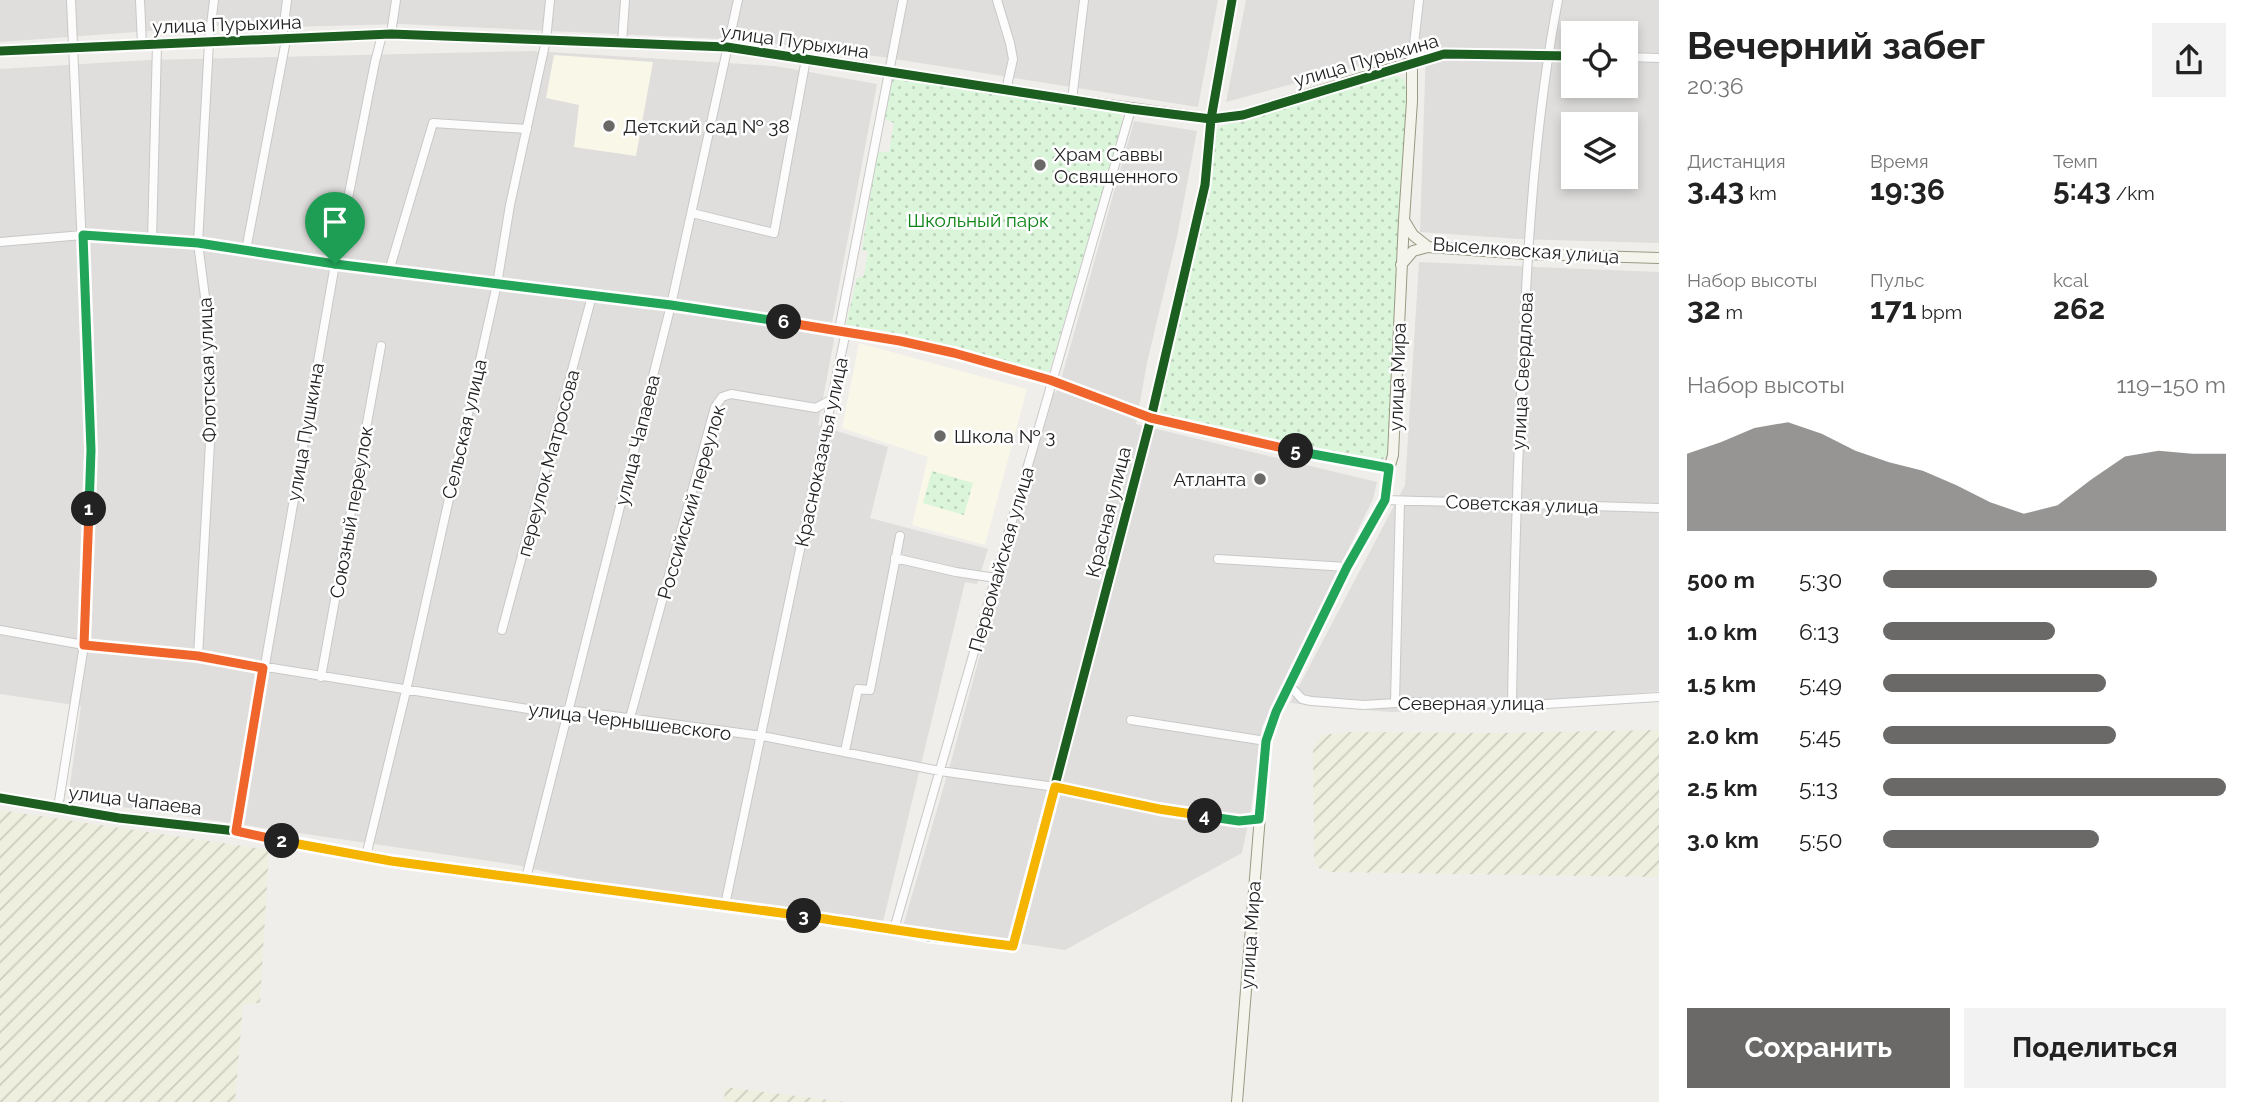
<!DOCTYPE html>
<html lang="ru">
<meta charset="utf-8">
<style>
:root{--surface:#fff;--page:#f2f2f2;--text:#222;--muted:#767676;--accent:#6a6968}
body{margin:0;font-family:Raleway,sans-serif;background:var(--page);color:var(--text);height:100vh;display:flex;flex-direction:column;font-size:26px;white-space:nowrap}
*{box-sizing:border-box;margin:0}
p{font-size:23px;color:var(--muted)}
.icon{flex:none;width:38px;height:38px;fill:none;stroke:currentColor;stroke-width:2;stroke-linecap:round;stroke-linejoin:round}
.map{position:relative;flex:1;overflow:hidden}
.drawer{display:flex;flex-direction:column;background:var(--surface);width:595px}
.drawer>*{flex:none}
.buttons{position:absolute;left:1561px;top:21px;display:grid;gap:14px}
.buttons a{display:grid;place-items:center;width:77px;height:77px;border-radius:0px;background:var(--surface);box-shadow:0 4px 10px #0003;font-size:35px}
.pin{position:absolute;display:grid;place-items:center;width:60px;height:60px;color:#fff;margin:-72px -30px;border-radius:50% 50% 50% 0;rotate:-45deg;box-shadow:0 0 7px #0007}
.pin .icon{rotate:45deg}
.km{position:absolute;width:35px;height:35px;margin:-18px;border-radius:50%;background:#222;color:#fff;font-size:19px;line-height:35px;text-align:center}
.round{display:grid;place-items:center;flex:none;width:74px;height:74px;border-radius:0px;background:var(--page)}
.headline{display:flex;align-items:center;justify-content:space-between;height:119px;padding:0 28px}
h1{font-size:38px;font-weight:700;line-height:52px}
.stats{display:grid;grid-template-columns:repeat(3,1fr);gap:10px;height:119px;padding:7px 28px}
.stats div{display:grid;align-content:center}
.stats b{font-size:30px;font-weight:700}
.stats small{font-size:19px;font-weight:400}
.stats p{font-size:19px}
.chart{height:196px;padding:14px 28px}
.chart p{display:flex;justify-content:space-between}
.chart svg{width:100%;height:126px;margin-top:7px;fill:var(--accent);opacity:.7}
.cta{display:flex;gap:14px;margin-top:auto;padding:14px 28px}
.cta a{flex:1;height:80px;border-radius:0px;background:var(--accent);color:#fff;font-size:28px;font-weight:700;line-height:80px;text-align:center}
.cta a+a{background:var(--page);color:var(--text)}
ul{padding:0 28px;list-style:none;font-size:23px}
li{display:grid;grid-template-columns:112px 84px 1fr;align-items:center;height:52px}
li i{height:18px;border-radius:9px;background:var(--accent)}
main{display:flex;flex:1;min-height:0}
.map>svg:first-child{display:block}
.residential{fill:#dfdedc;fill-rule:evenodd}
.education{fill:#f8f7e8}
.farmland{fill:url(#farmland-furrows)}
.park{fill:url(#park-dots)}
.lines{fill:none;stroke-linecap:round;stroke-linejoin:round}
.street-casing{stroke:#c9c8c7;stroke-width:10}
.secondary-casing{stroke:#999a82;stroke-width:12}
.street{stroke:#fdfcfc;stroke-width:8}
.secondary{stroke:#f4f4ed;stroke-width:10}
.cycleway-casing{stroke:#fff;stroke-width:13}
.cycleway{stroke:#1b5e20;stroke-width:9}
.split-1-casing{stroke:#fff;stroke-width:14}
.split-2-casing{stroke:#fff;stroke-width:14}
.split-3-casing{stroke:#fff;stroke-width:14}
.split-4-casing{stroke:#fff;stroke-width:14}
.split-5-casing{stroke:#fff;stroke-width:14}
.split-6-casing{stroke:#fff;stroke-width:14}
.split-7-casing{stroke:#fff;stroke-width:14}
.split-1{stroke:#22a559;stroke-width:9}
.split-2{stroke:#f0652b;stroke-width:9}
.split-3{stroke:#f5b400;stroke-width:9}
.split-4{stroke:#f5b400;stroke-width:9}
.split-5{stroke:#22a559;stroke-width:9}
.split-6{stroke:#f0652b;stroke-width:9}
.split-7{stroke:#22a559;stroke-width:9}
.poi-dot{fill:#6a6968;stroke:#fff;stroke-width:2.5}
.labels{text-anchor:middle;stroke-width:5;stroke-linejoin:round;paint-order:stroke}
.street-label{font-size:19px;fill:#222;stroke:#fff}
.poi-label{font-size:19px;fill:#222;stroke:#fff;text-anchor:start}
.park-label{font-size:19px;fill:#0c8416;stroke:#fff}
</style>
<main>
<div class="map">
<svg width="1659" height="1102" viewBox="0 0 1659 1102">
<defs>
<pattern id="farmland-furrows" width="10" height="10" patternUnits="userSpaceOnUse" patternTransform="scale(1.75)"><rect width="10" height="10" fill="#efefdf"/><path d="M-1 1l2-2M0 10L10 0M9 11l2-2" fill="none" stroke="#cdcdbf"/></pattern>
<pattern id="park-dots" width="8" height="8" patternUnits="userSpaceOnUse" patternTransform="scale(1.75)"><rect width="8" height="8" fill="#daf5da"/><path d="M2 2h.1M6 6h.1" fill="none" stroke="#bbd2bb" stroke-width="1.8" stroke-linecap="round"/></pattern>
</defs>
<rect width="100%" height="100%" fill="#f0eeeb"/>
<path class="residential" d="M0,0H1218L1198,107L882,57L744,40L401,24L290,27L218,26L0,42Z
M1246,0H1659V243L1519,239L1420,232L1426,48L1226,102ZM1573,33H1626V86H1573ZM1573,124H1626V177H1573Z
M533,51L775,66L877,84L832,323L834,340L818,425L888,447L870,518L988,549L977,584L965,582L883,922L578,879L516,865L68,799L81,706L0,694V69L148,60Z
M1134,121L1197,131L1177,237L1147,363L1136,424L1377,482L1373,499L1262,727L1251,809L1242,853L1065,950L903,926L950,765L1050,397L1058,390Z
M1419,262L1659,272V691L1499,710L1390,712L1290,703L1405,485Z"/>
<path class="education" d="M554,55L653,62L636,156L574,147L579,105L546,98Z
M859,343L1027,389L985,545L912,525L928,457L842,428Z"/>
<path class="farmland" d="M1659,730V877L1330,872L1320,869L1314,862L1313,748L1322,735L1350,732L1497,733Z
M0,810L269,850L260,1003L243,1004L235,1102H0Z
M725,1087L845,1102H724Z"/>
<path class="park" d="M1392,74L1404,79L1408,94L1389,455L1377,463L1161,416L1158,409L1208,185L1214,131L1222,126L1298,102L1306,103L1331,92Z
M891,77L1119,111L1123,123L1050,369L1046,374L940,345L845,329L857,278L864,276L868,251L862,250L877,152H889L894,123L883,118Z
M932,471L973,483L964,515L923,503Z"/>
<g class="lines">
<defs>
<path id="street" d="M140,0L142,45
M997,0L1010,43L1013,59L1006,90
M1419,0L1412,62L1444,54L1573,56
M391,34L396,0
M282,40L287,0
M622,43L625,0
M1626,57L1659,58
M1072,100L1084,0
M692,213L774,233L806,59
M152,240L157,44
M0,242L83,235L198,243L335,264L671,305L839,330L954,353L1004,366L1050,380L1151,418L1271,446L1389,469
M246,250L286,40
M389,271L433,123L527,129
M1385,500L1659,508
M895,558L956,572L996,578
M1218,559L1347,567
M0,630L84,645L198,656L553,713L568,710L762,736L940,771L1055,787L1159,809L1239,821L1259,819
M502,630L592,296
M198,656L210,443L209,328L198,243L209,42L214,0
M321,677C342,567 360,456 381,346
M1289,685L1302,699L1311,701L1364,705L1412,702L1456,704L1512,703L1530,705L1659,697
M1395,702L1400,501
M1512,703C1514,586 1517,469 1523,353C1528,235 1536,116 1558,0
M630,718L715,407L722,397L731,394L816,408L832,399
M1131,720L1266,741
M845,751L858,689L870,690L900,536
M0,798L119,818L236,831L391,861L894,929L929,937L1013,946L1151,418L1205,185L1211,119
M58,808L84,645L91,450L71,0
M236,831L335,264L375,62L382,35
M366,856L406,691L497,284L510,205L546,40L550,0
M526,878L671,305L738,0
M725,905L845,336L839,330L903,0
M894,929C974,656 1050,381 1131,109"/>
<path id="secondary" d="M0,51L391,34L727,47L1072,100L1211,119L1243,115L1412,62V101L1404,220L1393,455L1389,469L1385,500L1347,567L1276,712L1266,741L1237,1102
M1211,119L1232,0
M1404,220L1413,235L1428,247L1527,254L1659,258
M1401,265L1413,251L1428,247"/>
</defs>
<use href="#street" class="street-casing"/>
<use href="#secondary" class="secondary-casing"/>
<use href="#street" class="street"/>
<use href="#secondary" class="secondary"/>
<defs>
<path id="cycleway" d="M0,51L391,34L727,47L1131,109L1211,119L1243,115L1444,54L1573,56
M0,798L119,818L236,831L391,861L894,929L929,937L1013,946L1151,418L1205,185L1211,119L1232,0"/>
</defs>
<use href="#cycleway" class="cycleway-casing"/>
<use href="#cycleway" class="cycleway"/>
</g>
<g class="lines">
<defs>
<path id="split-1" d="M89,509L91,450L83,235L198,243L335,264"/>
<path id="split-2" d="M89,509L84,645L198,656L263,668L236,831L282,841"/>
<path id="split-3" d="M282,841L391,861L804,916"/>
<path id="split-4" d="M804,916C874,926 943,938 1013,946L1055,787L1159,809L1205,816"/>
<path id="split-5" d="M1205,816L1239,821L1259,819L1266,741L1276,712L1347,567L1385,500L1389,468L1296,451"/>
<path id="split-6" d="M784,322L900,341L954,353L1050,380L1151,418L1296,451"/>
<path id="split-7" d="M335,264L671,305L784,322"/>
</defs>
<use href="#split-1" class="split-1-casing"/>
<use href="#split-2" class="split-2-casing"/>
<use href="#split-3" class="split-3-casing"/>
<use href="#split-4" class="split-4-casing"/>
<use href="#split-5" class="split-5-casing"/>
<use href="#split-6" class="split-6-casing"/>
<use href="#split-7" class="split-7-casing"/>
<use href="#split-1" class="split-1"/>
<use href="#split-2" class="split-2"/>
<use href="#split-3" class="split-3"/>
<use href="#split-4" class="split-4"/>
<use href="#split-5" class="split-5"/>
<use href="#split-6" class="split-6"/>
<use href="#split-7" class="split-7"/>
</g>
<g class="poi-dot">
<circle cx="609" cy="126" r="7"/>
<circle cx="1040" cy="165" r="7"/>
<circle cx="940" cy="436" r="7"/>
<circle cx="1260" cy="479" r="7"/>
</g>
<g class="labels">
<g class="street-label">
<text transform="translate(227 24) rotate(-2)" y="7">улица Пурыхина</text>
<text transform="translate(795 41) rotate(8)" y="7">улица Пурыхина</text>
<text transform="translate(1366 60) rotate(-16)" y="7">улица Пурыхина</text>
<text transform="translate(1526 250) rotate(4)" y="7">Выселковская улица</text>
<text transform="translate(207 370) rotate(-92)" y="7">Флотская улица</text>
<text transform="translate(1522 371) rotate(-87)" y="7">улица Свердлова</text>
<text transform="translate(1397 377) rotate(-88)" y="7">улица Мира</text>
<text transform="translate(464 429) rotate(-77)" y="7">Сельская улица</text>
<text transform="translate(305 432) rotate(-80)" y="7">улица Пушкина</text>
<text transform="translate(637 440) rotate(-76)" y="7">улица Чапаева</text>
<text transform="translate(821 452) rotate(-78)" y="7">Красноказачья улица</text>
<text transform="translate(548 463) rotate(-75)" y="7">переулок Матросова</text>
<text transform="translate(691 502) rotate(-74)" y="7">Российский переулок</text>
<text transform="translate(1522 504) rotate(2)" y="7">Советская улица</text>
<text transform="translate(351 512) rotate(-80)" y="7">Союзный переулок</text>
<text transform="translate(1108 512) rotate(-76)" y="7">Красная улица</text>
<text transform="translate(1001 559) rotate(-74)" y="7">Первомайская улица</text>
<text x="1471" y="710">Северная улица</text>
<text transform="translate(630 721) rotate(7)" y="7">улица Чернышевского</text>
<text transform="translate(135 800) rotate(7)" y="7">улица Чапаева</text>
<text transform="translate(1250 935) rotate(-86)" y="7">улица Мира</text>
</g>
<g class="poi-label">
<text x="623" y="133">Детский сад № 38</text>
<text x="1054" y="161">Храм Саввы<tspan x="1054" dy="22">Освященного</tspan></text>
<text x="954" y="443">Школа № 3</text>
<text x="1246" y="486" text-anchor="end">Атланта</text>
</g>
<g class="park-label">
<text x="978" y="227">Школьный парк</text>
</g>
</g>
</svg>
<div class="buttons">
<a><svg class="icon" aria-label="locate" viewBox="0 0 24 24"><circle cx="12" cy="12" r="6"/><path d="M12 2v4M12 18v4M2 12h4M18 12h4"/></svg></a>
<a><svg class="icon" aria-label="layers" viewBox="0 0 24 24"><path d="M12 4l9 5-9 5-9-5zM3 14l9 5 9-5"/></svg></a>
</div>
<div class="pin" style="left:335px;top:264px;background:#1e9e55"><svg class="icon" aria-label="arrive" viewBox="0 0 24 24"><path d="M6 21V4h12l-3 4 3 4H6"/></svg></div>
<b class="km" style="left:89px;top:509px">1</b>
<b class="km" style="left:282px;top:841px">2</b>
<b class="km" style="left:804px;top:916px">3</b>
<b class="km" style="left:1205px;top:816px">4</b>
<b class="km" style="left:1296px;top:451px">5</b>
<b class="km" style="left:784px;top:322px">6</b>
</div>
<section class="drawer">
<div class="headline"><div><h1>Вечерний забег</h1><p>20:36</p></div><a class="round"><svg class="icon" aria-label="share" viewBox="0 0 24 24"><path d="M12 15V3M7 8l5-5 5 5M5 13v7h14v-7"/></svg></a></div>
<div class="stats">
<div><p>Дистанция</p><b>3.43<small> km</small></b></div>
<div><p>Время</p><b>19:36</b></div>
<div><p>Темп</p><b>5:43<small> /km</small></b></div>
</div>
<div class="stats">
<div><p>Набор высоты</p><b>32<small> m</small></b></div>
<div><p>Пульс</p><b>171<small> bpm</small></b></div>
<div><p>kcal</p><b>262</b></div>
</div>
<div class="chart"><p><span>Набор высоты</span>119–150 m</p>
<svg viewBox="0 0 160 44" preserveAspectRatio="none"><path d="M0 44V17L10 13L20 8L30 6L40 10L50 16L60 20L70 23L80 28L90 34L100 38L110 35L120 26L130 18L140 16L150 17L160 17V44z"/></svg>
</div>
<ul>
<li><b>500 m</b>5:30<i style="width:80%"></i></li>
<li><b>1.0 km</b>6:13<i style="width:50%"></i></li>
<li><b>1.5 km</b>5:49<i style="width:65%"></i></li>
<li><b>2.0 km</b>5:45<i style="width:68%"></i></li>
<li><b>2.5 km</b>5:13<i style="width:100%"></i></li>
<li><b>3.0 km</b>5:50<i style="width:63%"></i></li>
</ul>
<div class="cta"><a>Сохранить</a><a>Поделиться</a></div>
</section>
</main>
